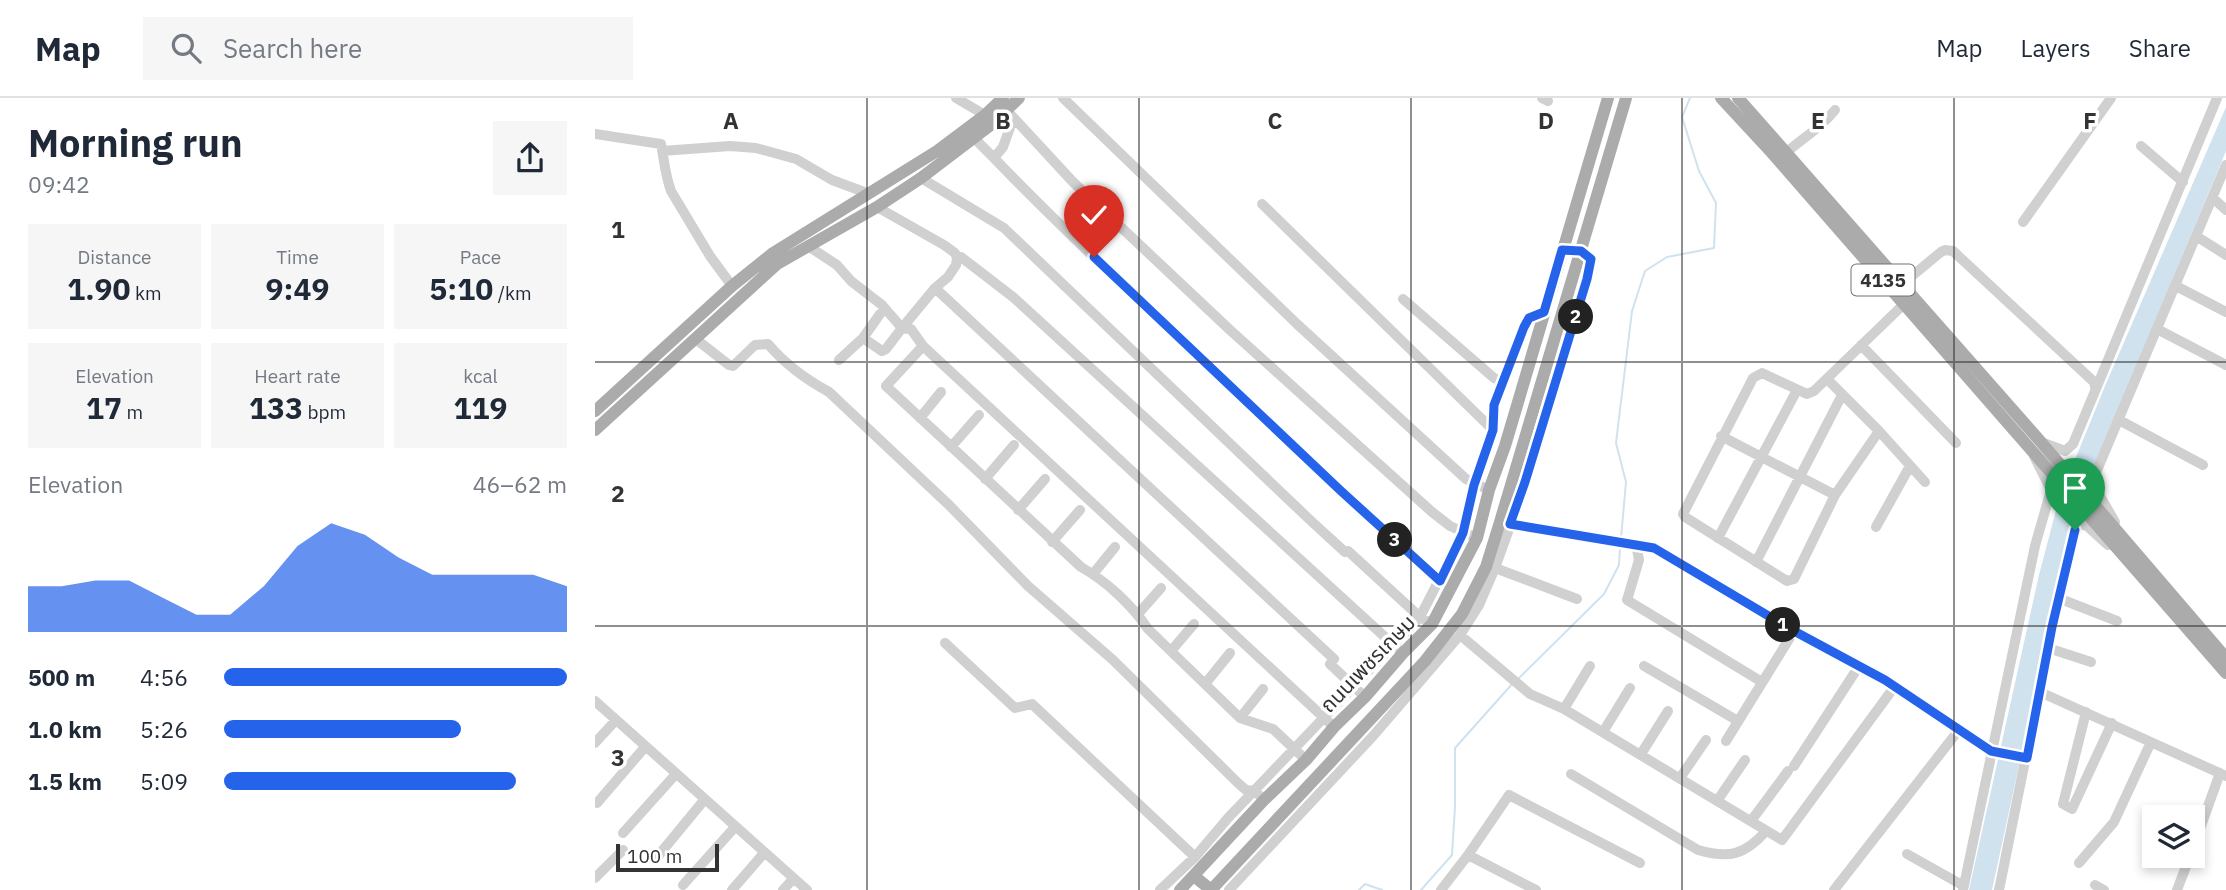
<!DOCTYPE html>
<meta charset="utf-8">
<style>
:root{--surface:#fff;--page:#f6f6f7;--text:#1f2937;--muted:#747a83;--line:#e0e1e3;--accent:#2563eb}
body{margin:0;font-family:"IBM Plex Sans","Noto Sans Thai",sans-serif;background:var(--page);color:var(--text);height:100vh;display:flex;flex-direction:column;font-size:26px;white-space:nowrap}
*{box-sizing:border-box;margin:0}
p{font-size:23px;color:var(--muted)}
.icon{flex:none;width:38px;height:38px;fill:none;stroke:currentColor;stroke-width:2;stroke-linecap:round;stroke-linejoin:round}
.map{position:relative;flex:1;overflow:hidden}
.sheet{display:flex;flex-direction:column;background:var(--surface);width:595px}
.sheet>*{flex:none}
.controls{position:absolute;left:1547px;top:707px;display:grid;gap:14px}
.controls a{display:grid;place-items:center;width:63px;height:63px;border-radius:0px;background:var(--surface);box-shadow:0 4px 10px #0003;font-size:35px}
.scale{position:absolute;left:21px;bottom:18px;width:103px;box-sizing:border-box;padding-left:7px;border:4px solid #333;border-top:0;font-size:19px;line-height:24px;white-space:nowrap;color:#333;-webkit-text-stroke:5px #fff;paint-order:stroke}
.pin{position:absolute;display:grid;place-items:center;width:60px;height:60px;color:#fff;margin:-72px -30px;border-radius:50% 50% 50% 0;rotate:-45deg;box-shadow:0 0 7px #0007}
.pin .icon{rotate:45deg}
.km{position:absolute;width:35px;height:35px;margin:-18px;border-radius:50%;background:#222;color:#fff;font-size:19px;line-height:35px;text-align:center}
.round{display:grid;place-items:center;flex:none;width:74px;height:74px;border-radius:0px;background:var(--page)}
.head{display:flex;align-items:center;justify-content:space-between;height:119px;padding:0 28px}
h1{font-size:38px;font-weight:700;line-height:52px}
.metrics{display:grid;grid-template-columns:repeat(3,1fr);gap:10px;height:119px;padding:7px 28px}
.metrics div{display:grid;align-content:center;border-radius:0px;background:var(--page);text-align:center}
.metrics b{font-size:30px;font-weight:700}
.metrics small{font-size:19px;font-weight:400}
.metrics p{font-size:19px}
.chart{height:196px;padding:14px 28px}
.chart p{display:flex;justify-content:space-between}
.chart svg{width:100%;height:126px;margin-top:7px;fill:var(--accent);opacity:.7}
ul{padding:0 28px;list-style:none;font-size:23px}
li{display:grid;grid-template-columns:112px 84px 1fr;align-items:center;height:52px}
li i{height:18px;border-radius:9px;background:var(--accent)}
header{display:flex;align-items:center;gap:42px;box-sizing:border-box;height:98px;padding:0 35px;background:var(--surface);border-bottom:2px solid var(--line)}
header strong{font-size:33px}
nav{display:flex;gap:38px;margin-inline-start:auto;font-size:24px}
.search{width:490px;height:63px;background:var(--page);display:flex;align-items:center;gap:18px;box-sizing:border-box;padding:0 24px;border-radius:0px;color:var(--muted);font-size:26px}
main{display:flex;flex:1;min-height:0}
.map>svg:first-child{display:block}
.water{fill:#cfe2ee}
.lines{fill:none;stroke-linecap:round;stroke-linejoin:round}
.stream{stroke:#cfe2ee;stroke-width:2}
.minor{stroke:#d0d0d0;stroke-width:10}
.major{stroke:#ababab;stroke-width:12}
.route-casing{stroke:#fff;stroke-width:14}
.route{stroke:#2563eb;stroke-width:9}
.grid{fill:none;stroke:#333;stroke-width:2;stroke-opacity:0.55}
.labels{text-anchor:middle;stroke-width:7;stroke-linejoin:round;paint-order:stroke}
.shield{fill:#fff;stroke:#707070;stroke-width:2}
.shield-label{font-size:19px;font-weight:bold;fill:#333}
.street-label{font-size:21px;fill:#333;stroke:#fff}
.grid-label{font-size:23px;text-anchor:middle;font-weight:bold;fill:#333;stroke:#fff;stroke-width:7;stroke-linejoin:round;paint-order:stroke}
</style>
<header>
<strong>Map</strong>
<div class="search"><svg class="icon" aria-label="search" viewBox="0 0 24 24"><circle cx="10" cy="10" r="6"/><path d="M15 15l6 6"/></svg>Search here</div>
<nav><a>Map</a><a>Layers</a><a>Share</a></nav>
</header>
<main>
<section class="sheet">
<div class="head"><div><h1>Morning run</h1><p>09:42</p></div><a class="round"><svg class="icon" aria-label="share" viewBox="0 0 24 24"><path d="M12 15V3M7 8l5-5 5 5M5 13v7h14v-7"/></svg></a></div>
<div class="metrics">
<div><p>Distance</p><b>1.90<small> km</small></b></div>
<div><p>Time</p><b>9:49</b></div>
<div><p>Pace</p><b>5:10<small> /km</small></b></div>
</div>
<div class="metrics">
<div><p>Elevation</p><b>17<small> m</small></b></div>
<div><p>Heart rate</p><b>133<small> bpm</small></b></div>
<div><p>kcal</p><b>119</b></div>
</div>
<div class="chart"><p><span>Elevation</span>46–62 m</p>
<svg viewBox="0 0 160 44" preserveAspectRatio="none"><path d="M0 44V28L10 28L20 26L30 26L40 32L50 38L60 38L70 28L80 14L90 6L100 10L110 18L120 24L130 24L140 24L150 24L160 28V44z"/></svg>
</div>
<ul>
<li><b>500 m</b>4:56<i style="width:100%"></i></li>
<li><b>1.0 km</b>5:26<i style="width:69%"></i></li>
<li><b>1.5 km</b>5:09<i style="width:85%"></i></li>
</ul>
</section>
<div class="map">
<svg width="1631" height="792" viewBox="0 0 1631 792">
<rect width="100%" height="100%" fill="#fff"/>
<path class="water" d="M1631,9V53L1494,382L1468,464L1397,792H1374L1444,477L1464,401L1510,288Z"/>
<g class="lines">
<path class="stream" d="M1026,440L1031,384L1021,345L1037,213L1050,173L1072,159L1119,150L1121,105L1104,73L1087,19L1095,0
M922,582L1009,496L1024,467L1025,449
M764,792L770,786L787,792
M826,792L857,757L860,708V650L918,585"/>
<path class="minor" d="M361,0L390,17
M468,0L702,226L871,381L894,392
M947,0L953,3
M415,16L478,84L635,232L837,414L855,428L882,440
M418,21L408,49L399,60C458,122 520,179 581,238C669,320 756,402 845,483
M0,36L66,46C69,61 70,77 76,93L115,158L137,188
M379,40L399,60
M1546,48L1588,84
M67,53L135,48L161,50L201,61L237,82L272,95
M1192,54C1210,38 1224,32 1240,12
M326,80L409,130L715,422L750,454L753,453L825,519L837,526
M1618,100L1631,112
M667,106L898,332
M282,109L349,147L360,155L362,160L361,167L353,179L340,190L307,230L316,231L328,248L739,629
M1428,124L1516,0
M1601,138L1631,157
M213,148L242,167L256,183L287,207L307,230L291,251L287,253L268,240
M362,160L366,159L418,199L802,550
M1306,187L1346,154L1350,152L1358,153L1499,284L1500,289
M1581,188L1631,214
M340,190L739,561L735,566L770,599
M808,201L899,280L908,284
M1562,231L1631,267
M102,242L134,267L138,268L160,247L173,246C189,265 212,282 234,294L354,407L433,488L518,562L644,686L651,692L660,693L669,702
M1266,247L1361,345
M328,248L291,288L486,469C511,483 537,507 553,531L645,620L678,631L711,662
M244,262L268,240L285,216
M1232,281L1284,333L1240,397L1199,481L1192,483L1090,419L1088,416L1158,280L1167,275L1212,296L1219,293L1309,206
M325,320L346,294
M1524,322L1608,367
M1284,333L1330,384
M1126,338L1240,397
M1446,344L1470,353L1478,346L1622,0
M356,349L384,317
M390,381L419,347
M423,412L450,381
M1520,424L1501,391L1500,377L1631,67
M911,426L1059,450L1199,533L1290,582L1397,654L1432,660
M1281,429L1315,368
M1123,440L1202,292
M457,444L485,412
M1041,446L1044,462L1032,502L1167,584
M1161,464L1247,297
M900,470L982,501
M498,476L520,449
M1463,500L1522,523
M543,516L566,490
M865,537L935,596L969,611L1187,742L1300,588
M350,545L420,610L437,606L600,759
M1453,550L1496,564
M576,553L599,526
M1049,568L1143,623
M610,586L635,555
M1445,594L1631,678
M0,603L212,792
M969,611L995,568
M1491,614L1468,706L1477,711L1517,625
M645,620L668,591
M1008,634L1035,590
M1131,643L1199,533
M0,645L21,622
M1046,656L1073,613
M1199,668L1264,568
M976,676L1103,752C1134,761 1150,757 1171,733
M1085,680L1111,642
M1122,703L1150,662
M2,705L50,649
M1156,723L1193,673
M28,735L80,677
M1598,750L1625,675
M1312,756L1369,788
M873,757L941,792
M63,758L110,701
M1484,765L1519,724L1556,644
M0,780L28,752
M88,787L140,729
M1500,787L1509,792
M137,792L169,755
M188,792L198,781
M565,792L600,759L633,720L825,519L868,435L879,387L898,332L899,307L929,229L934,220L949,214
M634,792L778,638L865,537L884,507L900,470L931,384L993,181L996,161L986,153
M846,792L873,757L914,697L1045,765
M1239,792L1363,633
M1368,792L1440,448L1456,392L1439,358
M1404,792L1457,529L1480,432L1484,426L1492,428L1513,447
M1582,792L1595,758"/>
<path class="major" d="M1126,0L1177,55L1631,575
M1143,0L1445,343L1631,560
M0,313L137,188L178,155L342,53L390,17L408,0
M0,332L182,166L282,109L326,80L397,26L424,0
M599,778L616,792L830,563L867,516L891,469L905,424L1031,0
M585,792L669,702L711,662L739,629L770,599L808,555L837,526L882,440L894,392L910,348L1013,0"/>
</g>
<g class="lines">
<defs>
<path id="route" d="M499,159L746,393L845,483L868,435L879,387L898,332L899,307L929,229L934,220L949,214L967,152L986,153L996,161L992,181L930,384L915,426L1059,450L1199,533L1290,582L1396,653L1432,660L1457,529L1480,432"/>
</defs>
<use href="#route" class="route-casing"/>
<use href="#route" class="route"/>
</g>
<path class="grid" d="M272,0V792M544,0V792M816,0V792M1087,0V792M1359,0V792M0,264H1631M0,528H1631"/>
<g class="labels">
<rect class="shield" x="1256.5" y="166.5" width="63" height="31" rx="5"/>
<g class="shield-label">
<text x="1288" y="189">4135</text>
</g>
<g class="street-label">
<text transform="translate(773 566) rotate(-46)" y="7">ถนนเพชรเกษม</text>
</g>
</g>
<g class="grid-label">
<text x="136" y="31">A</text>
<text x="408" y="31">B</text>
<text x="680" y="31">C</text>
<text x="951" y="31">D</text>
<text x="1223" y="31">E</text>
<text x="1495" y="31">F</text>
<text x="23" y="140">1</text>
<text x="23" y="404">2</text>
<text x="23" y="668">3</text>
</g>
</svg>
<div class="controls">
<a><svg class="icon" aria-label="layers" viewBox="0 0 24 24"><path d="M12 4l9 5-9 5-9-5zM3 14l9 5 9-5"/></svg></a>
</div>
<div class="scale">100 m</div>
<div class="pin" style="left:1480px;top:432px;background:#1e9e55"><svg class="icon" aria-label="arrive" viewBox="0 0 24 24"><path d="M6 21V4h12l-3 4 3 4H6"/></svg></div>
<div class="pin" style="left:499px;top:159px;background:#d93025"><svg class="icon" aria-label="check" viewBox="0 0 24 24"><path d="M5 12l5 5 9-10"/></svg></div>
<b class="km" style="left:1188px;top:527px">1</b>
<b class="km" style="left:981px;top:219px">2</b>
<b class="km" style="left:800px;top:442px">3</b>
</div>
</main>
